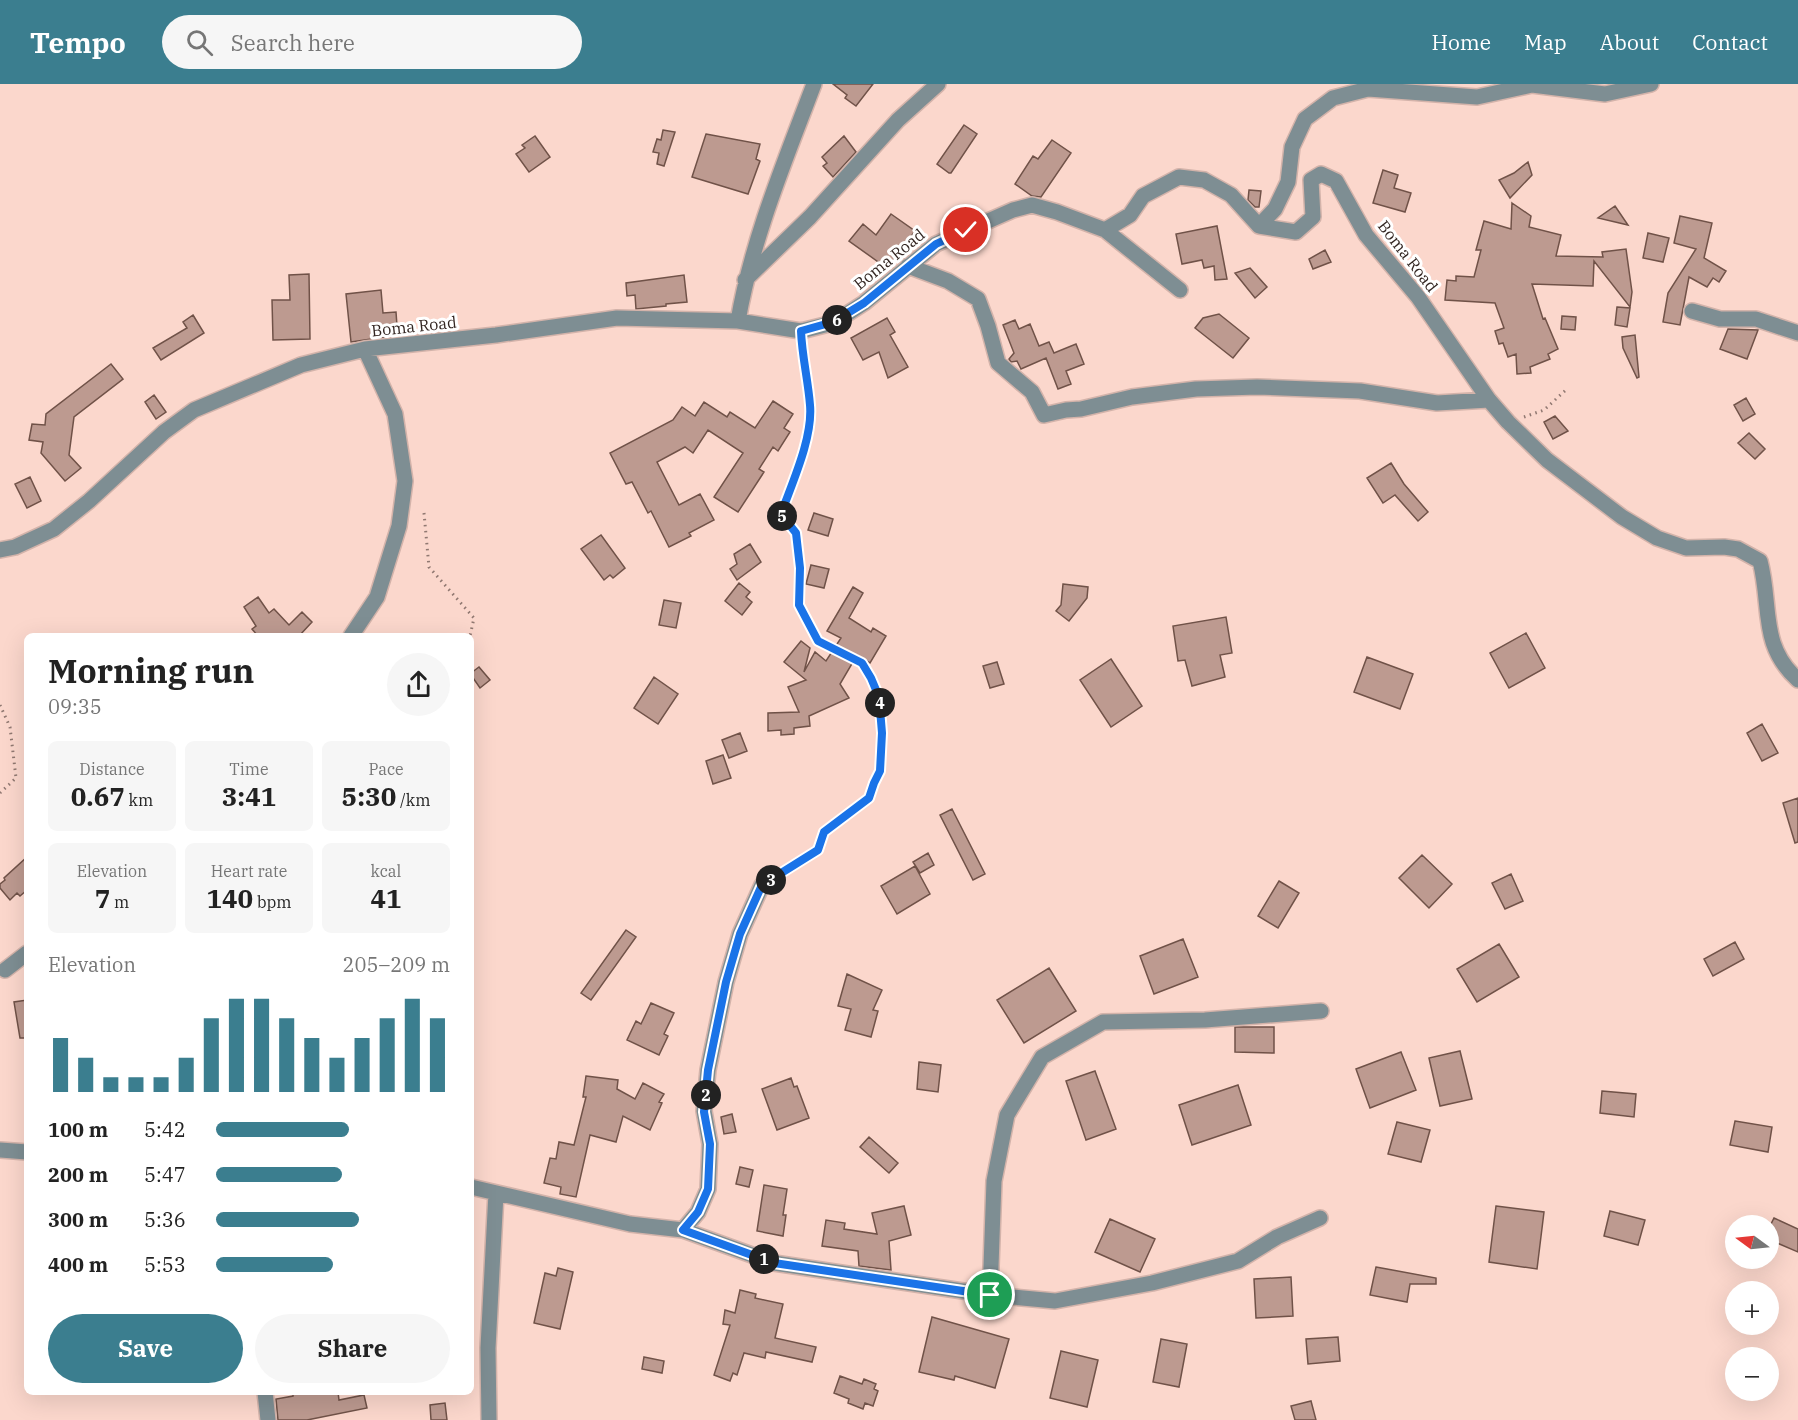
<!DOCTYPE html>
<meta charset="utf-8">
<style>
:root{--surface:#fff;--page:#f6f6f6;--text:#222;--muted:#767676;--accent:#3b7e8f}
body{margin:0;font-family:"IBM Plex Serif",serif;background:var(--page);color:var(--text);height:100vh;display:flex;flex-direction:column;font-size:22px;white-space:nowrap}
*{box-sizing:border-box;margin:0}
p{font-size:20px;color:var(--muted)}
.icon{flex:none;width:33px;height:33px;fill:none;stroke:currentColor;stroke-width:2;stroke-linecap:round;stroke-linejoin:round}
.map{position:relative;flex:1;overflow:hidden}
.details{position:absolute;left:24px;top:549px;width:450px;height:762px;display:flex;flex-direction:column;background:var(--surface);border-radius:9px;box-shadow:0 6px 24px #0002}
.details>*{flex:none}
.needle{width:39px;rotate:285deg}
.fabs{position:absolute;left:1725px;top:1131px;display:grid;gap:12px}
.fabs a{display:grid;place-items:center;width:54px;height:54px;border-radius:50%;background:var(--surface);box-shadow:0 6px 24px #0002;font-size:30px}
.pin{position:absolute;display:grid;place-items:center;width:51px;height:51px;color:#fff;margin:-26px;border:3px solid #fff;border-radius:50%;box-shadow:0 2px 6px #0007}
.km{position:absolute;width:30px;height:30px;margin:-15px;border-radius:50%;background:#222;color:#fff;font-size:16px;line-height:30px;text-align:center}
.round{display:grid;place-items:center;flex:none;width:63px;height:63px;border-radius:32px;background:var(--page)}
.overview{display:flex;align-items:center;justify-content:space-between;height:102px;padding:0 24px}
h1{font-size:33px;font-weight:800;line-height:45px}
.stats{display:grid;grid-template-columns:repeat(3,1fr);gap:9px;height:102px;padding:6px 24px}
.stats div{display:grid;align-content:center;border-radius:9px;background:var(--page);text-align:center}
.stats b{font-size:26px;font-weight:800}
.stats small{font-size:16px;font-weight:400}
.stats p{font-size:16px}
.chart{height:168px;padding:12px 24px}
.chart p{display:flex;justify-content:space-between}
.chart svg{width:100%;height:108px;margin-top:6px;stroke:var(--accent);stroke-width:6}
.primary-button{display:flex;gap:12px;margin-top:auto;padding:12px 24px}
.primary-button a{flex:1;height:69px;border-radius:36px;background:var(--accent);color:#fff;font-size:24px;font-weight:800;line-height:69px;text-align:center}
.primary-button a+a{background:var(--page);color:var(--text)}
ul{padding:0 24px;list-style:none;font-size:20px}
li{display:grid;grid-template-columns:96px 72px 1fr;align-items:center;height:45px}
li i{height:15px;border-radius:8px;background:var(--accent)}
header{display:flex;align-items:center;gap:36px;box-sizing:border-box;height:84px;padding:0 30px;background:var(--accent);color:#fff}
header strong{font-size:28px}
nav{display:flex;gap:33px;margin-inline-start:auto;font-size:21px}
.search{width:420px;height:54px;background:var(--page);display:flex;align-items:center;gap:15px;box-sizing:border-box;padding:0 21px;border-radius:33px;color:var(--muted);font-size:22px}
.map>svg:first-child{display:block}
.building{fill:#bd9a90;stroke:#705248;stroke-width:1.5}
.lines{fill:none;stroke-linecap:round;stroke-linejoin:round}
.minor-casing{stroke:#d3b3aa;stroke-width:18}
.path{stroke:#907871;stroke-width:3;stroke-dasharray:1.5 4.5;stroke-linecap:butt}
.minor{stroke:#7e8e93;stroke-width:15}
.route-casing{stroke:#fff;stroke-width:12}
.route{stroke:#1a73e8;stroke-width:8}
.labels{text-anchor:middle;stroke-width:6;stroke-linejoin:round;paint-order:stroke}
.street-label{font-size:16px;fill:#322521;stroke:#fff}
</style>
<header>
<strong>Tempo</strong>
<div class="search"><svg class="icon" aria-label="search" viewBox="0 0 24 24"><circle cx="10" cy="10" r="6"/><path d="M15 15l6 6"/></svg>Search here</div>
<nav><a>Home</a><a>Map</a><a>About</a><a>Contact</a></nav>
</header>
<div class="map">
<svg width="1798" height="1336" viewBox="0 0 1798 1336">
<rect width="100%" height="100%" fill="#fbd7cc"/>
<path class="building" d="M833,0H873L856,22L845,14L847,11Z
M964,41L977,50L951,89H949L937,80Z
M663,46L675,48L664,82L657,80L659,69L653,68L657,55L661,56Z
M706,50L760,60L756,75L760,77L748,110L692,93Z
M535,52L550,73L529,88L516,70L525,64L522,61Z
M844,52L856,68L833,93L823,82L827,79L822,73Z
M1052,56L1071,69L1041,113L1032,112L1015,100L1033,72L1038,75Z
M1528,78L1532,91L1510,114L1499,96L1514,89Z
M1383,86L1398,91L1394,104L1411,109L1405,128L1373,119Z
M1249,106L1261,107L1259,123H1255L1248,116Z
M1512,119L1531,132L1529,143L1561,151L1556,172L1603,173L1602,168L1626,165L1632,208L1630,223L1594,177L1593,202L1532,200L1543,235L1545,234L1558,265L1548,270L1550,275L1530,283L1531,289L1517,290L1516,270L1508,273L1503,259L1499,260L1495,247L1504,244L1495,219L1445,216L1447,196L1456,197V192L1474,193L1481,166H1476L1484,137L1511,145Z
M1615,122L1628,141L1598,134Z
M891,130L915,147L888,185L849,157L863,140L876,151Z
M1680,132L1712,139L1704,174L1726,187L1719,198L1713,194L1707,203L1689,193L1680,241L1663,238L1668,209L1696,165L1674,159Z
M1217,142L1224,179L1227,195L1215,196L1214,182L1204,184L1202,176L1182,180L1176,150Z
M1648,149L1669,154L1663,178L1643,174Z
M1325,166L1331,178L1313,185L1309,175Z
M1250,184L1267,203L1255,214L1235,189Z
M309,190L310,255L273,256L272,216H290L289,191Z
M684,191L687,218L666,220V222L636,225L635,211L627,212L626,199Z
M381,206L383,229L396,228L397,242L384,243L385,253L351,258L346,210Z
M1617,223L1630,224L1627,243L1615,241Z
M1219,230L1249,254L1233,274L1195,244L1203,234Z
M193,231L204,249L161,276L153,264L187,244L183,238Z
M1562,232L1576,233L1575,246L1561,245Z
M887,234L895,248L890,251L908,283L888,294L879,268L863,276L851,254Z
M1015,236L1019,245L1030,240L1039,262L1049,258L1054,269L1076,260L1084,280L1066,287L1071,300L1058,305L1046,274L1021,285L1017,277L1011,278L1009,275L1014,269L1003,241Z
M1728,245L1758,246L1747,275L1720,265Z
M1635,251L1639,293L1637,294L1623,264L1622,253Z
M111,280L123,295L74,333L69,371L81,384L65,397L41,369L43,358L29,356L32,340L45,341L46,330Z
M154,311L166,328L156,335L145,318Z
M1746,314L1755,330L1743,337L1734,321Z
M773,317L793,330L784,344L790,348L778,367L773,363L759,385L764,388L738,428L714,413L743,369L708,346L693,369L685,363L657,378L679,421L700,410L714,436L689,449L691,452L669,463L651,427L648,429L632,398L626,400L610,369L673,336L682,323L695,332L704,318L727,333L730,328L755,344Z
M1555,332L1568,347L1553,355L1544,338Z
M1749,349L1765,365L1755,375L1738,359Z
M1391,379L1404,400L1428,428L1418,437L1395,411L1383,419L1367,394Z
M30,393L41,417L27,424L15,400Z
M814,429L833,435L828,452L808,446Z
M601,451L625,484L613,494L610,491L604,496L581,465Z
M750,460L761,478L737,496L730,485L737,480L734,470Z
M811,481L829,485L824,504L806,500Z
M739,499L750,508L746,513L752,518L742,531L725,517Z
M1063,500L1088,503L1087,514L1069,537L1056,527L1061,521Z
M853,503L863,509L849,534L871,548L873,544L886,552L870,579L857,571L840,600L849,614L809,632L810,642L794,644V650L781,651V646L768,647V629L799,628L788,603L806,596L784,578L801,557L810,564L804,588L815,568L826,577L841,554L827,547Z
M258,513L269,529L274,525L289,541L302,528L312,538L299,552H258L252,545L256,542L244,523Z
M664,516L681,519L676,544L659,541Z
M1226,533L1232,569L1220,571L1225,593L1192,602L1185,576L1178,577L1173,542Z
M1526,549L1545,584L1509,604L1490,569Z
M1367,573L1413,590L1400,625L1354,608Z
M1111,575L1142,622L1111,643L1080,596Z
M997,578L1004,600L990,604L983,582Z
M479,583L490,596L480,604L471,591V589Z
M654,593L678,610L658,640L634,624Z
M1762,640L1778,669L1762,677L1747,649Z
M740,649L747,667L729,674L722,656Z
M723,671L731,694L713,700L706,677Z
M1798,714V758L1795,759L1783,719Z
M952,725L985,790L973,796L940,731Z
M928,769L934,781L920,789L913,778Z
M1422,771L1452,800L1429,824L1399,794Z
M27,773V806L20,812L17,809L10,816L0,804V800L5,796L4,794Z
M915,782L930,810L897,830L881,802Z
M1511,790L1523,817L1505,825L1492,799Z
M1279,797L1299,809L1278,844L1258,832Z
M626,846L636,853L591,916L581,909Z
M1183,855L1198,893L1154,910L1140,872Z
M1735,858L1744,875L1713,892L1704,875Z
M1499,860L1519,893L1477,918L1457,885Z
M1049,884L1076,927L1024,959L997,916Z
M847,890L882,906L873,926L878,927L871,953L845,946L851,925L838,922Z
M27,916V954H20L14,918Z
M651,919L674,929L664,950L668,952L659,971L627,956L636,937L641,940Z
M1235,943H1274V969L1235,968Z
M1460,967L1472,1015L1440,1022L1429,974Z
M1401,968L1416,1006L1370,1024L1356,985Z
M919,978L941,981L938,1008L917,1005Z
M1095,987L1116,1045L1086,1056L1066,997Z
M586,992L618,996L617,1005L635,1015L643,999L664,1010L659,1018L662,1019L650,1046L623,1032L616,1058L590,1051L576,1113L560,1110L561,1103L544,1099L550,1074L556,1075L559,1058L574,1061L586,1013H583Z
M791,994L794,1003L797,1002L809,1034L777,1046L762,1005Z
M1238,1001L1251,1041L1192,1061L1179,1021Z
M1602,1007L1636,1010L1634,1033L1600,1029Z
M732,1030L736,1048L724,1050L721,1033Z
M1735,1037L1772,1043L1768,1068L1730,1061Z
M1397,1038L1430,1046L1421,1078L1388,1070Z
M869,1053L898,1079L889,1089L860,1063Z
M740,1083L753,1086L749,1103L736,1100Z
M764,1101L787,1105L783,1131H786L783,1152L757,1147Z
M904,1122L911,1151L889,1157L891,1186L859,1182L858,1167L822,1162L826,1136L845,1139L844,1145L877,1150L872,1129Z
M1496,1122L1544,1128L1537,1185L1489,1178Z
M1610,1127L1645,1136L1638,1161L1604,1152Z
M1774,1134L1798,1145V1168L1768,1155V1146Z
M1110,1135L1155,1155L1140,1188L1095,1168Z
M1376,1183L1436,1194V1200H1410L1407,1218L1370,1211Z
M558,1184L573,1188L560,1245L534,1239L545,1189L556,1192Z
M1291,1193L1293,1232L1256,1234L1254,1195Z
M740,1206L756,1210L755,1214L783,1220L775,1254L816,1263L812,1278L766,1268L765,1274L744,1269L737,1291L733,1289L730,1297L714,1291L730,1241L723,1240L725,1226L735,1229Z
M932,1233L1009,1255L995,1304L955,1292L954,1296L919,1288Z
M1338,1253L1340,1277L1308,1280L1306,1255Z
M1161,1255L1187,1260L1179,1303L1153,1298Z
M1061,1267L1098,1276L1087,1323L1050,1314Z
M644,1273L664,1277L662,1289L642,1285Z
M840,1292L862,1300L864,1295L876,1300L874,1305L878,1307L873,1322L865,1319L863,1325L848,1319L849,1315L834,1309Z
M293,1308H338L339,1316L364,1311L367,1324L307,1336H278L276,1315L293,1312Z
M1311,1317L1316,1336H1295L1291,1322Z
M445,1319L447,1336H431L430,1321Z"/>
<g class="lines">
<defs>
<path id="minor" d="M1259,142L1275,125L1288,98L1292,63L1305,35L1333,14L1368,5L1477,13L1532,1L1605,10L1651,0
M1105,146L1180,206
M908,182L948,197L978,215L988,242L998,279L1032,308L1044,331L1066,326L1081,325L1132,313L1196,305L1257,303L1360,307L1437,319L1489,316
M745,196L810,133L898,36L938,0
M1692,227L1720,235H1756L1798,249
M738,237C752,155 785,77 814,0
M0,466L15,463L54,445L89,417L164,348L194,326L301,281L365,265L496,251L617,234L738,237L801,247L833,239L864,219L936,160L1013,126L1032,121L1057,128L1105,146L1130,131L1143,112L1179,93L1204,96L1231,111L1259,142L1296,148L1313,133L1311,96L1321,90L1336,97L1366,151L1418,213L1489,316L1508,338L1547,376L1622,433L1657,454L1686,464L1724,463L1738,465L1760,477C1772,522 1759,561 1798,596
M351,552L377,513L399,442L405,397L395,330L365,265
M5,886L27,869
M0,1066L27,1068
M471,1103L630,1140L683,1146L774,1179L990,1211L1055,1217L1152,1199L1238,1177L1277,1153L1320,1134
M683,1146L698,1128L708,1105L710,1060L704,1027L708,986L726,898L740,850L762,801
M990,1211L994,1097L1007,1031L1042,973L1103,938L1205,936L1321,927
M265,1308L268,1336
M489,1336L488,1264L496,1109"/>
</defs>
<use href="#minor" class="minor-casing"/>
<path class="path" d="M1524,333L1544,326L1567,305
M424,429L429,483L474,534L470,552
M0,621L10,643L16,694L0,709
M774,794L818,766L824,748L869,714L880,687L882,649L879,613L871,594L862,579L818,557L799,521L800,484L796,449L781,430L805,362L811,323L801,262"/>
<use href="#minor" class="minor"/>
</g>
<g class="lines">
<defs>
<path id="route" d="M966,146L936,160L864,219L833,238L801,247C802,272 808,296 810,321C813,354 792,399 781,430L796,449L800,484L799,521L818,557L862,579L871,594L879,613L882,649L880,687L874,699L869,714L824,748L818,766L762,801L740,850L726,898L708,986L704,1028L710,1060L708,1105L698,1128L683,1146L774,1179L990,1211"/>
</defs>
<use href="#route" class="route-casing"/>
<use href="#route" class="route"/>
</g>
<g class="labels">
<g class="street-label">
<text transform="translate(1408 172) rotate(52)" y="6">Boma Road</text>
<text transform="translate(889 175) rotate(-39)" y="6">Boma Road</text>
<text transform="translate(414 242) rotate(-6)" y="6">Boma Road</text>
</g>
</g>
</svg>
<div class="fabs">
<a><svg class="needle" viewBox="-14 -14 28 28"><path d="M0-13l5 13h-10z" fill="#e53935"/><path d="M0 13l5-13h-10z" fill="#767676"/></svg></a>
<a>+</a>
<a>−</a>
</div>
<div class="pin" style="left:990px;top:1211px;background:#1e9e55"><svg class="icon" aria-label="arrive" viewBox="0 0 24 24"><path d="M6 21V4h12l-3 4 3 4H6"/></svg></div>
<div class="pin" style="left:966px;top:146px;background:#d93025"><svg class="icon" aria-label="check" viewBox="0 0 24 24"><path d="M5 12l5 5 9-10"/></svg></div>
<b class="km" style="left:764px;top:1175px">1</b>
<b class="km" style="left:706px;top:1011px">2</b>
<b class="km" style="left:771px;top:796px">3</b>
<b class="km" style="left:880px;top:619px">4</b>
<b class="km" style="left:782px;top:432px">5</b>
<b class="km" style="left:837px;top:236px">6</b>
<section class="details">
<div class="overview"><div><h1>Morning run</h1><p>09:35</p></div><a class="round"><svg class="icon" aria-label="share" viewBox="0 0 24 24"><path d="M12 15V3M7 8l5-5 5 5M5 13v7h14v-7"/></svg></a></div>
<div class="stats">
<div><p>Distance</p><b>0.67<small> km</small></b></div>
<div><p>Time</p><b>3:41</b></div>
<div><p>Pace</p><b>5:30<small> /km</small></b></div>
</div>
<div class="stats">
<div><p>Elevation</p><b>7<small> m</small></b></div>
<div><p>Heart rate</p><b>140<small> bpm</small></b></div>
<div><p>kcal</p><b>41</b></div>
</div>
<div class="chart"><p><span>Elevation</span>205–209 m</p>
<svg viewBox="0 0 160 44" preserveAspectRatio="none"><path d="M5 44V22M15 44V30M25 44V38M35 44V38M45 44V38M55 44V30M65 44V14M75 44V6M85 44V6M95 44V14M105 44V22M115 44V30M125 44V22M135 44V14M145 44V6M155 44V14"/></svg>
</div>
<ul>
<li><b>100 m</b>5:42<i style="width:57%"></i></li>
<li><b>200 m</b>5:47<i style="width:54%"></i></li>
<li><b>300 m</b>5:36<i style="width:61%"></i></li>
<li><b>400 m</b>5:53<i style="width:50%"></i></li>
</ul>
<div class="primary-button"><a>Save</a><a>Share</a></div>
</section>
</div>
